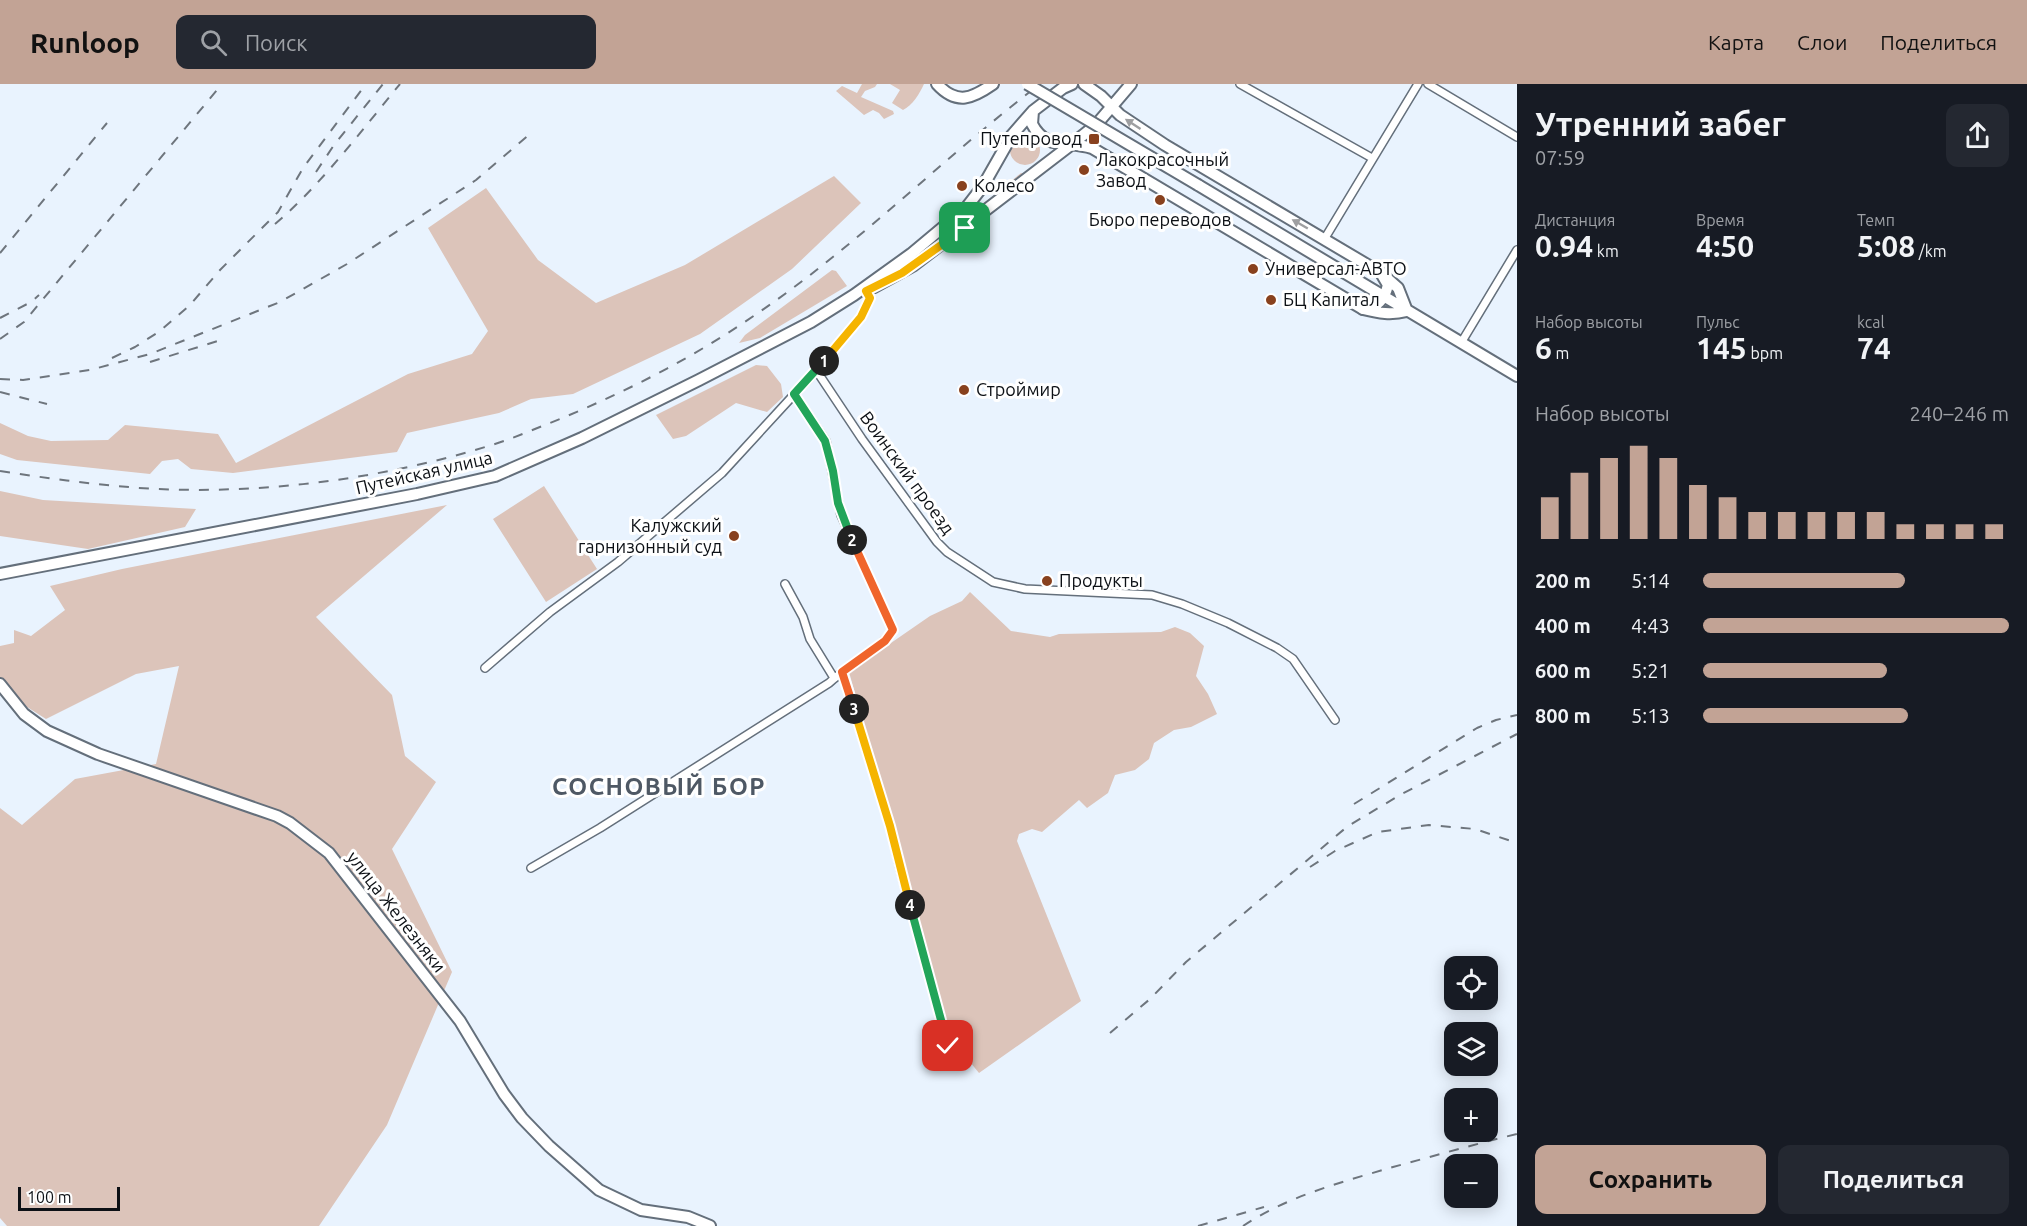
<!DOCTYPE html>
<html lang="ru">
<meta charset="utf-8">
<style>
:root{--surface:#171b24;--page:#242831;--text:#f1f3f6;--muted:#9ea1a6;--accent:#c2a395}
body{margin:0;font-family:Ubuntu,sans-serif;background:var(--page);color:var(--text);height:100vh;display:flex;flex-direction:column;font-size:22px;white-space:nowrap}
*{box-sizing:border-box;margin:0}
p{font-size:20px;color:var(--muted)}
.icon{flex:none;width:33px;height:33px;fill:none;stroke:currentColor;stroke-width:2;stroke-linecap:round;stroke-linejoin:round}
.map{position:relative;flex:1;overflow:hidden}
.drawer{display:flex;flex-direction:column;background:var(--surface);width:510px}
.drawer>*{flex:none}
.tools{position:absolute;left:1444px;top:872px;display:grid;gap:12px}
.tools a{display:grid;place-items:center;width:54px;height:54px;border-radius:12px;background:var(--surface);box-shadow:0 3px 15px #0003;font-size:30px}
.scale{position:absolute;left:18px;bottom:15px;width:102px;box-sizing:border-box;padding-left:6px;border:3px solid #0c1015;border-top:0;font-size:16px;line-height:21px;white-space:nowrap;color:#0c1015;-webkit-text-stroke:4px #fff;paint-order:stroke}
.pin{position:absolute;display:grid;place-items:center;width:51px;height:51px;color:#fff;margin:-26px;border-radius:12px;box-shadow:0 3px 9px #0006}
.km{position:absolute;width:30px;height:30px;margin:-15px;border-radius:50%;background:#222;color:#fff;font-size:16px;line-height:30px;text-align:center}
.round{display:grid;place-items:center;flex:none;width:63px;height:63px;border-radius:12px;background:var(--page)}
.overview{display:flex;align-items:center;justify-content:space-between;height:102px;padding:0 18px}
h1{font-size:33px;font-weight:600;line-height:45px}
.stats{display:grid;grid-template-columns:repeat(3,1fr);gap:9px;height:102px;padding:6px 18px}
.stats div{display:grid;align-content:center}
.stats b{font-size:30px;font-weight:600}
.stats small{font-size:16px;font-weight:400}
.stats p{font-size:16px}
.chart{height:168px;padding:12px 18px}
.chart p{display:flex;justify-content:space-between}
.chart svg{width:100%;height:108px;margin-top:6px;stroke:var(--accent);stroke-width:6}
.primary-button{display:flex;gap:12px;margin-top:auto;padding:12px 18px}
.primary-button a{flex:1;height:69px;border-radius:12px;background:var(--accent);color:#111;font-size:24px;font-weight:600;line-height:69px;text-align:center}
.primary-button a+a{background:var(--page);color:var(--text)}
ul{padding:0 18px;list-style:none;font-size:20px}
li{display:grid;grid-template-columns:96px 72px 1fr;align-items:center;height:45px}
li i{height:15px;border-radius:8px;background:var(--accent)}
header{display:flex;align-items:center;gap:36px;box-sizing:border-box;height:84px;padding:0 30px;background:var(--accent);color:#111}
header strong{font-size:28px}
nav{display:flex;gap:33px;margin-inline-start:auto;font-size:21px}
.search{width:420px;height:54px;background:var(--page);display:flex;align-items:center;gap:15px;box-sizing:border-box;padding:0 21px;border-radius:12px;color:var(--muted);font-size:22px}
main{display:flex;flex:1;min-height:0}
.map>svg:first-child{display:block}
.green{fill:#dcc4ba}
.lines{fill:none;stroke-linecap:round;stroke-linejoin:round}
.street-casing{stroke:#646f7b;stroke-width:10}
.secondary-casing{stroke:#646f7b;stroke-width:14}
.primary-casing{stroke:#646f7b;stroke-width:14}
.street{stroke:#fff;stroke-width:7}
.secondary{stroke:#fff;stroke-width:10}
.primary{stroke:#fff;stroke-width:10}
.rail{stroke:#6e757d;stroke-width:2;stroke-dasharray:10 10;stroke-linecap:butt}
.primary-bridge-casing{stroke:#646f7b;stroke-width:14;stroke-linecap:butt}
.primary-bridge{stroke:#fff;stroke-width:10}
.oneway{fill:#9e9fa1}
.split-1-casing{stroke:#fff;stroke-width:12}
.split-2-casing{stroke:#fff;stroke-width:12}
.split-3-casing{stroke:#fff;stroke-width:12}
.split-4-casing{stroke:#fff;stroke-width:12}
.split-5-casing{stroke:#fff;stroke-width:12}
.split-1{stroke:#f5b400;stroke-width:8}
.split-2{stroke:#22a559;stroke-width:8}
.split-3{stroke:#f0652b;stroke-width:8}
.split-4{stroke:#f5b400;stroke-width:8}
.split-5{stroke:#22a559;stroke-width:8}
.poi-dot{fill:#88411e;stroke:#fff;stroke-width:2}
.labels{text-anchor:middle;stroke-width:6;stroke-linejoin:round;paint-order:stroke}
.poi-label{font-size:18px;fill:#0c1015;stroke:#fff;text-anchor:start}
.street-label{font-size:18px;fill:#0c1015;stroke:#fff}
.district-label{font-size:24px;font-weight:bold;letter-spacing:1.5px;fill:#4e5864;stroke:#fff}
</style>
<header>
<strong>Runloop</strong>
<div class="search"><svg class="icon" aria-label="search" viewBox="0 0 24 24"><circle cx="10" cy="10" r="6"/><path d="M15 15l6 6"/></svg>Поиск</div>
<nav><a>Карта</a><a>Слои</a><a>Поделиться</a></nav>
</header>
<main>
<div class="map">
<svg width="1517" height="1142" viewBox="0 0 1517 1142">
<rect width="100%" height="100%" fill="#e9f3fe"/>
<path class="green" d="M862,0H877L875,3L865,7L861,13L893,27L894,30L884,35L879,29L873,26L864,31L836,7L842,2L857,9Z
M890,0H924C920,9 912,22 903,26L892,19L900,6Z
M1010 66a15 15 0 1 1 30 0a15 15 0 1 1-30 0Z
M1021,89L1024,90L916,174Z
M834,92L861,119L792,185L700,250L573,310L531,315L499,329L407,349L397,368L233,389L191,385L178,375L162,377L150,390L17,376L0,370V339L28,352L51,357L108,356L125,341L218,350L236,379L408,290L472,270L488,247L428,144L486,104L538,176L596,219L685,181Z
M832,186L836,187L847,202L760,254L739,259L745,251Z
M756,281L767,282L781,300L783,313L767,328L736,319L686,352L673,355L656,331Z
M544,402L597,485L546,518L493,435Z
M0,407L43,416L196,425L185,443L88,465L0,452Z
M447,421L316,533L392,611L405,672L436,698L392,765L452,888L387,1041L319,1142H7L0,1134V724L22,741L75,695L156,680L179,582L136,590L46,635L24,621L0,593V562L14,559V546L31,552L65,526L50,502L122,485Z
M970,508L1011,547L1050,553L1059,550L1161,548L1175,543L1190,549L1204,562L1196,592L1208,610L1217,630L1191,643L1174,646L1154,659L1149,675L1135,686L1115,691L1108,709L1087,724L1079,716L1042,748L1032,745L1019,750L1017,757L1081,917L979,989L948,951L899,764L849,588L930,532L962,517Z"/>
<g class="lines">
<defs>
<path id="street" d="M1240,0L1372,74
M1428,0L1517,53
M1325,154L1418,0
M1461,259L1517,166
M816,286L862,355L937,458L947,468L993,498L1025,505L1152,511L1182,520L1228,539L1277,564L1293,575L1335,636
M785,500L803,533L810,555L834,594
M485,584L550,528L618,478L722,389L812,291L861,233L870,214L866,207
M842,588L890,742L900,784L948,962
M531,784L600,744L829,599C849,580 877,569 893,546L841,431L826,357L794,310"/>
<path id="secondary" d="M937,0C957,22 973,14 993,0
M1033,27L1032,40C1046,67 1068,56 1092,64L1363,225C1378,222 1384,217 1388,201L1381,189L1165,61L1120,31L1101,12L1084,0
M874,203L914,181L1072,60L1096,41L1131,0
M0,490L417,410L495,392L582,354L699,296L811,238L854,211L911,170L966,124L983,102L1012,51L1033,27L1063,4L1072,0
M0,600L24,630L47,647L98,670L277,732L290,739L329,769L460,937L504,1010L522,1034L549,1062L599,1106L641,1126L688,1133L710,1142"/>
<path id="primary" d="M1198,101L1517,292
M1363,225C1379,229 1391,231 1407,227L1398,204L1381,189"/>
</defs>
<use href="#street" class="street-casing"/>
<use href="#secondary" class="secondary-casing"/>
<use href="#primary" class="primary-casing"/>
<use href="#street" class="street"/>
<use href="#secondary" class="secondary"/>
<use href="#primary" class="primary"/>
<path class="rail" d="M316,88L334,61L383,0
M275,140C320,102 362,46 400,0
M0,169L107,39
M0,234L31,218L39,211
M0,255L24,238L222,0
M112,274L135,263L160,247L190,221L220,186L278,128L303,84L366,0
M150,278L221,256
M0,295L23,296L90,286L150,270L280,218L347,180L476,96L530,50
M0,308L47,320
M0,387C52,395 103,402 156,405C270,410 387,394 495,360C514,354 532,346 550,339C622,310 691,275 755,231C857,162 943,74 1040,0
M1354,720L1477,644L1496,636L1517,631
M1310,783L1335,767L1378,748L1429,741L1475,745L1517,759
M1110,949L1150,915L1186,878L1348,742L1400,711L1517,650
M1198,1142L1264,1123
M1243,1142C1288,1112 1342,1098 1393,1083C1434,1072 1475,1060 1517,1050"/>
<defs>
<path id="primary-bridge" d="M1027,0L1198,101"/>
</defs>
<use href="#primary-bridge" class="primary-bridge-casing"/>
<use href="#primary-bridge" class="primary-bridge"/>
</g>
<defs><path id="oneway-solid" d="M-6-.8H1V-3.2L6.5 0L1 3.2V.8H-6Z" transform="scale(1.5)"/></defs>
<g class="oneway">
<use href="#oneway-solid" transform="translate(1133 40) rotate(-147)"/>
<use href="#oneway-solid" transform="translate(1300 140) rotate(-150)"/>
</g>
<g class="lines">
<defs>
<path id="split-1" d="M824,277L861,233L870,214L866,207L902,189L965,144"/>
<path id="split-2" d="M824,277L794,310L825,357L833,387L838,419L852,456"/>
<path id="split-3" d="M852,456L893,546L885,557L842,588L854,625"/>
<path id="split-4" d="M854,625L890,742L910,821"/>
<path id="split-5" d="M910,821L948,962"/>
</defs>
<use href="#split-1" class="split-1-casing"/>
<use href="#split-2" class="split-2-casing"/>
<use href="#split-3" class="split-3-casing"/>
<use href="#split-4" class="split-4-casing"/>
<use href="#split-5" class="split-5-casing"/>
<use href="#split-1" class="split-1"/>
<use href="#split-2" class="split-2"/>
<use href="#split-3" class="split-3"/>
<use href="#split-4" class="split-4"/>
<use href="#split-5" class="split-5"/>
</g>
<g class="poi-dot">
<rect x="1088" y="49" width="12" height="12" rx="3"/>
<circle cx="1084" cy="86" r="6"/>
<circle cx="962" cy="102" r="6"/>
<circle cx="1160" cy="116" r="6"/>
<circle cx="1253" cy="185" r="6"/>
<circle cx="1271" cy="216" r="6"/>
<circle cx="964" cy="306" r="6"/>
<circle cx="734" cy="452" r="6"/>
<circle cx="1047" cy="497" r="6"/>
</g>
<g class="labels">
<g class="poi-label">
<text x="1082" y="61" text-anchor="end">Путепровод</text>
<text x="1096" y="82">Лакокрасочный<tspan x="1096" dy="21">Завод</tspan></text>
<text x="974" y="108">Колесо</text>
<text x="1160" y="142" text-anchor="middle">Бюро переводов</text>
<text x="1265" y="191">Универсал-АВТО</text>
<text x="1283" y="222">БЦ Капитал</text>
<text x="976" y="312">Строймир</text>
<text x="722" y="448" text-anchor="end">Калужский<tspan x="722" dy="21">гарнизонный суд</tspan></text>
<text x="1059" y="503">Продукты</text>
</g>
<g class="street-label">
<text transform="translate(424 389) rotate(-13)" y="6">Путейская улица</text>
<text transform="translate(907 389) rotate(54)" y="6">Воинский проезд</text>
<text transform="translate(396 828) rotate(52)" y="6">улица Железняки</text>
</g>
<g class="district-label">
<text x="659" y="711">СОСНОВЫЙ БОР</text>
</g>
</g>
</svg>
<div class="tools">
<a><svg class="icon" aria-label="locate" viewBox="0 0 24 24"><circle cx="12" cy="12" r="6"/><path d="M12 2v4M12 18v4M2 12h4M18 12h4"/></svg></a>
<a><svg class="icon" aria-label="layers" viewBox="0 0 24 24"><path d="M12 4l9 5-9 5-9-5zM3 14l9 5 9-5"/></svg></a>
<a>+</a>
<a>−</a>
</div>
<div class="scale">100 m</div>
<div class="pin" style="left:965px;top:144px;background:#1e9e55"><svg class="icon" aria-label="arrive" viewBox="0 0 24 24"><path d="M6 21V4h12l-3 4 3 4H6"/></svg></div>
<div class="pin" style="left:948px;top:962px;background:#d93025"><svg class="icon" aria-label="check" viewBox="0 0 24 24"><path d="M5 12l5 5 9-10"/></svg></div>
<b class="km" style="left:824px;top:277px">1</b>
<b class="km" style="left:852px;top:456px">2</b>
<b class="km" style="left:854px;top:625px">3</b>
<b class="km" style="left:910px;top:821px">4</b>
</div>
<section class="drawer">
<div class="overview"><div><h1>Утренний забег</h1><p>07:59</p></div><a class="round"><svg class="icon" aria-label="share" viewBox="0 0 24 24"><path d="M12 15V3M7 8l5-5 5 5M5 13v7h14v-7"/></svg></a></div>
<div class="stats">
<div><p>Дистанция</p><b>0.94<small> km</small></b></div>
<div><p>Время</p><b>4:50</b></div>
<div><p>Темп</p><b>5:08<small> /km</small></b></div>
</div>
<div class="stats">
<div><p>Набор высоты</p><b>6<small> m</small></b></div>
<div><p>Пульс</p><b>145<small> bpm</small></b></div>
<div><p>kcal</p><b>74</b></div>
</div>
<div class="chart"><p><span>Набор высоты</span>240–246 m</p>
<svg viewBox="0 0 160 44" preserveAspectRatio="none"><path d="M5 44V27M15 44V17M25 44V11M35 44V6M45 44V11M55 44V22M65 44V27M75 44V33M85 44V33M95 44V33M105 44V33M115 44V33M125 44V38M135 44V38M145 44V38M155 44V38"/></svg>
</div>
<ul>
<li><b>200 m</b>5:14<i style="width:66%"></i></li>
<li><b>400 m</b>4:43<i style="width:100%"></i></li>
<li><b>600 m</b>5:21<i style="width:60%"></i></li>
<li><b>800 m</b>5:13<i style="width:67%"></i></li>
</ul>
<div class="primary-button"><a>Сохранить</a><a>Поделиться</a></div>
</section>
</main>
